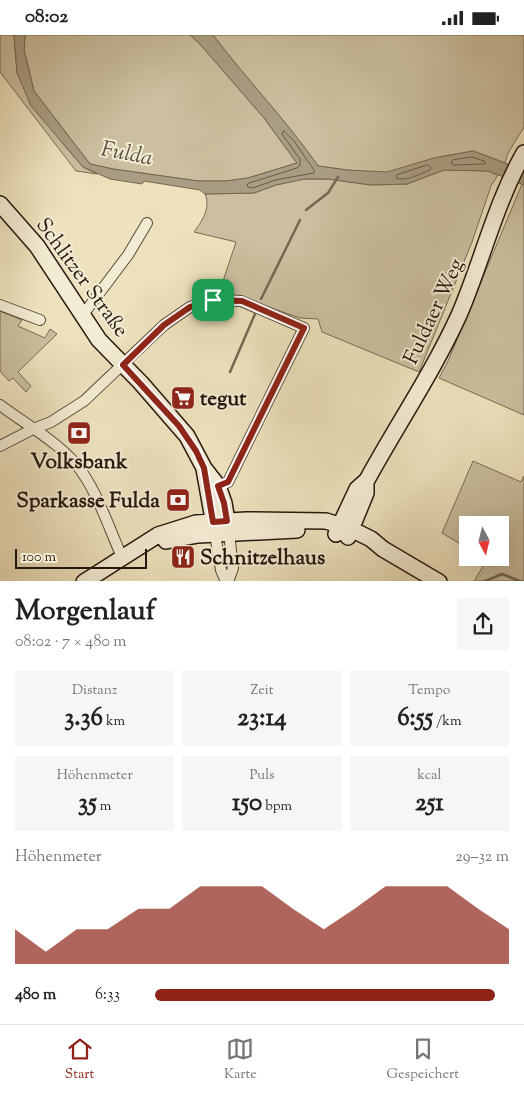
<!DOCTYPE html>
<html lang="de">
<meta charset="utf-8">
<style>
:root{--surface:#fff;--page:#f6f6f6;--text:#222;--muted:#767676;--line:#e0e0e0;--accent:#8f2418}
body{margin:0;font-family:"Sorts Mill Goudy",serif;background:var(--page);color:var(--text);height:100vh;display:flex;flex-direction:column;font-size:19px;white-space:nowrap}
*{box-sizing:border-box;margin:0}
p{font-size:16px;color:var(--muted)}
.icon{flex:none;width:28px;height:28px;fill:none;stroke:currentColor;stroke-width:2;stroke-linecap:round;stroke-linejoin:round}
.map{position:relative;height:546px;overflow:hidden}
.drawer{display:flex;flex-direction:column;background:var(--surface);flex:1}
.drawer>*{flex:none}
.needle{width:32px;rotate:173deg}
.buttons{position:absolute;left:459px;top:481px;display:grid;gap:10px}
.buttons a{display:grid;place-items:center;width:50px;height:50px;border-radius:0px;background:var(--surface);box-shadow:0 5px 20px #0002;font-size:25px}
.scale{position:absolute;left:15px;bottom:12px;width:132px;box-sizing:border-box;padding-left:5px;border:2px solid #26170f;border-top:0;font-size:14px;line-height:18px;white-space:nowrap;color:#26170f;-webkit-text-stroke:4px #f3ecd4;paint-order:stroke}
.pin{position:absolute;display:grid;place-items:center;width:42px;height:42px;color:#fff;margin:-21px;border-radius:10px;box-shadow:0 2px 8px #0006}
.round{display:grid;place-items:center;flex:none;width:52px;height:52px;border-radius:0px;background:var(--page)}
.head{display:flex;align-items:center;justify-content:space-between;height:85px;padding:0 15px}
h1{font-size:28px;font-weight:700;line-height:38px}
.stats{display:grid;grid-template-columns:repeat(3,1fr);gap:8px;height:85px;padding:5px 15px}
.stats div{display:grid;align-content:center;border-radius:0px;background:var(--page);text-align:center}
.stats b{font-size:25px;font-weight:700}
.stats small{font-size:14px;font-weight:400}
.stats p{font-size:14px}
.chart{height:140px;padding:10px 15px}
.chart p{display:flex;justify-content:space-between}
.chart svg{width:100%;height:90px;margin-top:5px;fill:var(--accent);opacity:.7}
ul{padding:0 15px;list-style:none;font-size:16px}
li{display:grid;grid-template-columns:80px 60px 1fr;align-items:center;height:38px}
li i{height:12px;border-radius:6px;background:var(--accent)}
.status{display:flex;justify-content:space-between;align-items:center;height:35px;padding:0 25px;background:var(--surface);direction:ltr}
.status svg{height:14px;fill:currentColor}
.dock{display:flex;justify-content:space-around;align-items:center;height:70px;border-top:1px solid var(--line);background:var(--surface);font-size:14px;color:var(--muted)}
.dock a{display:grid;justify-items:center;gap:2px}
.dock .selected{color:var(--accent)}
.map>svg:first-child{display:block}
.green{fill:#cbbf9f;stroke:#786b57}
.water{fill:#a99d82;stroke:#756754}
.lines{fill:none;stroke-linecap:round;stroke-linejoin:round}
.shore{stroke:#685a48;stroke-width:1}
.stream{stroke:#756754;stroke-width:2.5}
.minor-casing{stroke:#584a3a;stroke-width:12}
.secondary-casing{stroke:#26170f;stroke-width:18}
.minor{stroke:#f3ecd4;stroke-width:10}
.secondary{stroke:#f3ecd4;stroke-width:15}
.route-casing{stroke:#fff;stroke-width:10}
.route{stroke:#8f2418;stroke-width:6}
.labels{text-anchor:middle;stroke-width:4;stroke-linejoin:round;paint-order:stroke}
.street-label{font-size:21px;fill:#26170f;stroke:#f3ecd4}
.poi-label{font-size:21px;font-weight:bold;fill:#26170f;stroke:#f3ecd4;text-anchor:start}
.water-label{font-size:22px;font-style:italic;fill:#5a4d3d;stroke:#f3ecd4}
</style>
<div class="status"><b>08:02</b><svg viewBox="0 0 49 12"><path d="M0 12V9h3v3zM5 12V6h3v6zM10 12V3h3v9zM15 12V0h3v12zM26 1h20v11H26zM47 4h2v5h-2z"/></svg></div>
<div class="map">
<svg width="524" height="547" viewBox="0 0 524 547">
<rect width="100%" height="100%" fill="#ede2bd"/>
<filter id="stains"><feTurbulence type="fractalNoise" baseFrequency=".004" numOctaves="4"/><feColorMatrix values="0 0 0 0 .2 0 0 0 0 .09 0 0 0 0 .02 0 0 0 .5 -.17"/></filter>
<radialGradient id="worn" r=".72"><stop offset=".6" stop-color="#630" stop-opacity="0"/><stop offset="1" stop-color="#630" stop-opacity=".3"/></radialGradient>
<path class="green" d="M0,0H14L17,38L64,110L83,132L97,139L76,136L0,37Z
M25,0H190L199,8L264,83L297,128L248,143L226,146H198L113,134L90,129L34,56L24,15Z
M213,0H524V92L508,118L505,128L473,116L434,123L387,138L347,135L318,131C286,85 247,45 213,0Z
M444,135L488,136L498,140L491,151L472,207L419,337L322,297L318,284L300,283L220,255L236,207L194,197C202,186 211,173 205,159L254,158L276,150L303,144H328L371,150L407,149Z
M522,149L524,150V380L439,343L448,326Z
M0,276L22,285L18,291L45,303L50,294L57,299L18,337L31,351L26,357L13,343L9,346L0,336Z
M473,426L521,447L524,441V546H474L487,525L484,523L500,522V490H468L467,513L442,498Z"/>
<path class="water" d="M14,0H25L24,15L34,56L90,129L113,134L198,146H226L248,143L297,128L264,83L199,8L190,0H213C247,45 286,85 318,131L347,135L387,137L434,123L473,116L524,135V150L488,136L444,135L407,149L371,150L328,144H304L276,150L254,158L205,159L200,155L144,146L142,149L110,144L83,132L31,71L17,38Z"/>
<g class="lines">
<path class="shore" d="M284,96L294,106L314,135V138L275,145L253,153L248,152L247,150L249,148L297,133L300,130V124L282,99Z
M472,122L484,126L485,129L454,130L451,128L453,125Z
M428,130L431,132L430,135C419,139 406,147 396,143L397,140Z"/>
<path class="stream" d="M306,175L328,158L338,142
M261,264L300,185
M230,337L255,279
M483,547L502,539L522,547"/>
<defs>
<path id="minor" d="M0,270L40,285
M82,281L128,220L147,188
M0,370C25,389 55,405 76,429C97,455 108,491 122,522
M0,411L33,394L51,387L84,366L164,290L190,272L213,265L241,266L304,293L228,447L218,451
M215,499L221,535L226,547
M228,547L233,533L229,498"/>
<path id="secondary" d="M0,169L37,211L99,305L141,348L187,401L204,433L218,451L224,468L229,498
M204,434L215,495
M336,499L357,454L367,445C397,390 433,337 459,280C482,227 495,169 524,118
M348,502L366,458V450
M166,506L198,500L297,495
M84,547L158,500L196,488L246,485L326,486L351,494L371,504L383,514L439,547"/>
</defs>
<use href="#minor" class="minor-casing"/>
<use href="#secondary" class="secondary-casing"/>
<use href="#minor" class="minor"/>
<use href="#secondary" class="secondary"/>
</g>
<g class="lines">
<defs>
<path id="route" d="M213,265L242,266L304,293L228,447L218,451L224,468L227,486L213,487L204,433L196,416L179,391L123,330L164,290L190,272Z"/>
</defs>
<use href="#route" class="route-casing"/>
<use href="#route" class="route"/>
</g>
<defs>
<symbol id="supermarket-square" viewBox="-11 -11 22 22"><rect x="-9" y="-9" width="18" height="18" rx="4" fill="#8f2418" stroke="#f3ecd4"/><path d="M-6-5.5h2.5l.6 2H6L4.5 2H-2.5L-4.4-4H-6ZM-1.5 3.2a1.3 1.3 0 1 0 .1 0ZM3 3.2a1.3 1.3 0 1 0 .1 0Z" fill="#fff"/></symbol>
<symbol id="bank-square" viewBox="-11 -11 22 22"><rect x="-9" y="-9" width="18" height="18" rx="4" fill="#8f2418" stroke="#f3ecd4"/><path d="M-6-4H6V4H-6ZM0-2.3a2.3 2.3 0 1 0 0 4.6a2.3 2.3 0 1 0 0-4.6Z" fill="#fff"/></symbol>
<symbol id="restaurant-square" viewBox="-11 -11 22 22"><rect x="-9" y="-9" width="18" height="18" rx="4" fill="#8f2418" stroke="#f3ecd4"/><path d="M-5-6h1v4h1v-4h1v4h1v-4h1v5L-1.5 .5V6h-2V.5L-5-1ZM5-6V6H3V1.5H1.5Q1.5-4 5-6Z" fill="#fff"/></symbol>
</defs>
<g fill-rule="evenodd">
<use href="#supermarket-square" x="169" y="349" width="28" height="28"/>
<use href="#bank-square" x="65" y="384" width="28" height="28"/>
<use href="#bank-square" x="164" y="451" width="28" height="28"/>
<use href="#restaurant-square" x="169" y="508" width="28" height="28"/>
</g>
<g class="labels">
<g class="street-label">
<text transform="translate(83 242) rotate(54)" y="7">Schlitzer Straße</text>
<text transform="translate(433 276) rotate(-65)" y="7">Fuldaer Weg</text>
</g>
<g class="poi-label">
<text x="200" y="370">tegut</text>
<text x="79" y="433" text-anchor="middle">Volksbank</text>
<text x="160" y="472" text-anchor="end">Sparkasse Fulda</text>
<text x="200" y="529">Schnitzelhaus</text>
</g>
<g class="water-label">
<text transform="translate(127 117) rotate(11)" y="8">Fulda</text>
</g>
</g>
<rect width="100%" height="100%" filter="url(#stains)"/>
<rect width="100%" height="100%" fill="url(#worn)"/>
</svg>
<div class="buttons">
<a><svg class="needle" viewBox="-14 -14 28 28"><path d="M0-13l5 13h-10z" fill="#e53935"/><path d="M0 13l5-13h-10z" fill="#767676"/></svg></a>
</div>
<div class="scale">100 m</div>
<div class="pin" style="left:213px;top:265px;background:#1e9e55"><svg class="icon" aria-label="arrive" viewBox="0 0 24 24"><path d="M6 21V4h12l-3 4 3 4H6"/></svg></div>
</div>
<section class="drawer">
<div class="head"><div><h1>Morgenlauf</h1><p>08:02 · 7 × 480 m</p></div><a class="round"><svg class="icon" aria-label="share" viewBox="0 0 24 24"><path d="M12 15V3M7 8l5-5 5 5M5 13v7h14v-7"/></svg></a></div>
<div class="stats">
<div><p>Distanz</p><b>3.36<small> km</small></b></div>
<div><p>Zeit</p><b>23:14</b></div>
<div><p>Tempo</p><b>6:55<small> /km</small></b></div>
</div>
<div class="stats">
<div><p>Höhenmeter</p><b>35<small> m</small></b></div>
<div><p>Puls</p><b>150<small> bpm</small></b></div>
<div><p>kcal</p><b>251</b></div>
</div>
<div class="chart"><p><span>Höhenmeter</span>29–32 m</p>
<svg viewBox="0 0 160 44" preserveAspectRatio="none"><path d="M0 44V27L10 38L20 27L30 27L40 17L50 17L60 6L70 6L80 6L90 17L100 27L110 17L120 6L130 6L140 6L150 17L160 27V44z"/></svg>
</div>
<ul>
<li><b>480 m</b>6:33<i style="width:96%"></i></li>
</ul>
</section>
<nav class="dock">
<a class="selected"><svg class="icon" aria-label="home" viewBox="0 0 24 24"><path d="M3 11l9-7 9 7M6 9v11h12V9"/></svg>Start</a>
<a><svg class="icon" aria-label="map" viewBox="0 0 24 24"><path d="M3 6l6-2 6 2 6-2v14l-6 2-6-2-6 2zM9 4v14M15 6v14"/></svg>Karte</a>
<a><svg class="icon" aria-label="saved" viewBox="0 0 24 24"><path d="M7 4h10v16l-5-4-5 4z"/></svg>Gespeichert</a>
</nav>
